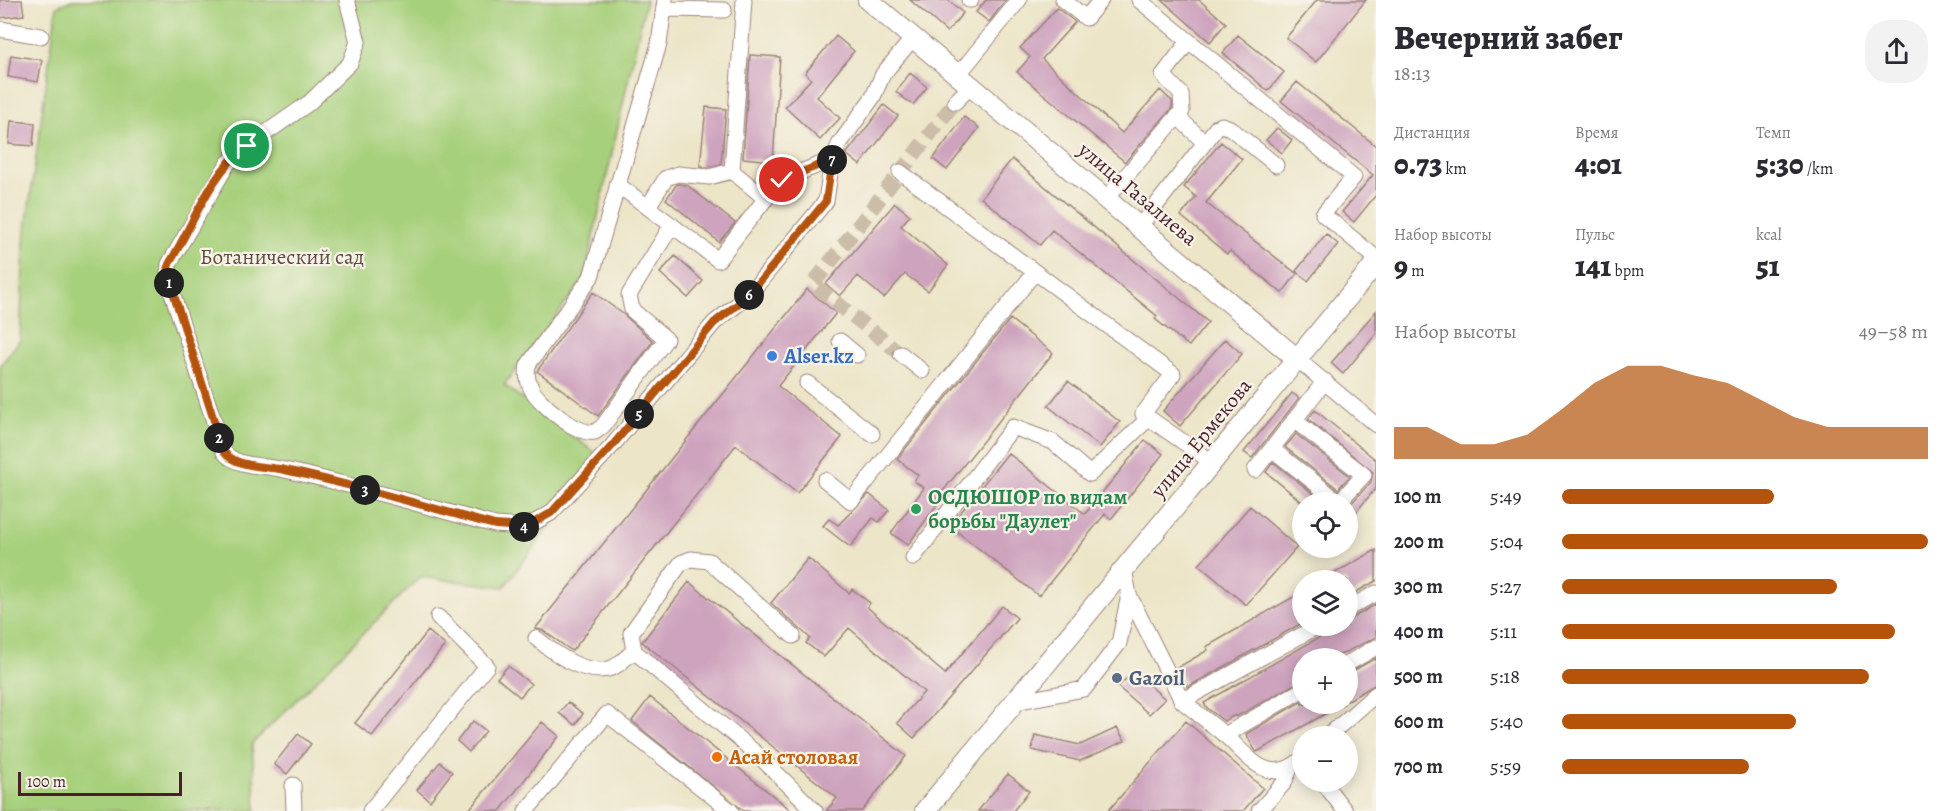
<!DOCTYPE html>
<html lang="ru">
<meta charset="utf-8">
<style>
:root{--surface:#fff;--page:#f2f2f3;--text:#2b2b33;--muted:#7c7c81;--accent:#b45309}
body{margin:0;font-family:Alegreya,serif;background:var(--page);color:var(--text);height:100vh;display:flex;flex-direction:column;font-size:22px;white-space:nowrap}
*{box-sizing:border-box;margin:0}
p{font-size:20px;color:var(--muted)}
.icon{flex:none;width:33px;height:33px;fill:none;stroke:currentColor;stroke-width:2;stroke-linecap:round;stroke-linejoin:round}
.map{position:relative;flex:1;overflow:hidden}
.sheet{display:flex;flex-direction:column;background:var(--surface);width:570px}
.sheet>*{flex:none}
.fabs{position:absolute;left:1292px;top:492px;display:grid;gap:12px}
.fabs a{display:grid;place-items:center;width:66px;height:66px;border-radius:50%;background:var(--surface);box-shadow:0 3px 15px #0003;font-size:30px}
.scale{position:absolute;left:18px;bottom:15px;width:164px;box-sizing:border-box;padding-left:6px;border:3px solid #4a1f2b;border-top:0;font-size:16px;line-height:21px;white-space:nowrap;color:#4a1f2b;-webkit-text-stroke:4px #f7f3e8;paint-order:stroke}
.pin{position:absolute;display:grid;place-items:center;width:51px;height:51px;color:#fff;margin:-26px;border:3px solid #fff;border-radius:50%;box-shadow:0 2px 6px #0007}
.km{position:absolute;width:30px;height:30px;margin:-15px;border-radius:50%;background:#222;color:#fff;font-size:16px;line-height:30px;text-align:center}
.round{display:grid;place-items:center;flex:none;width:63px;height:63px;border-radius:24px;background:var(--page)}
.head{display:flex;align-items:center;justify-content:space-between;height:102px;padding:0 18px}
h1{font-size:33px;font-weight:800;line-height:45px}
.stats{display:grid;grid-template-columns:repeat(3,1fr);gap:9px;height:102px;padding:6px 18px}
.stats div{display:grid;align-content:center}
.stats b{font-size:30px;font-weight:800}
.stats small{font-size:16px;font-weight:400}
.stats p{font-size:16px}
.chart{height:168px;padding:12px 18px}
.chart p{display:flex;justify-content:space-between}
.chart svg{width:100%;height:108px;margin-top:6px;fill:var(--accent);opacity:.7}
ul{padding:0 18px;list-style:none;font-size:20px}
li{display:grid;grid-template-columns:96px 72px 1fr;align-items:center;height:45px}
li i{height:15px;border-radius:8px;background:var(--accent)}
main{display:flex;flex:1;min-height:0}
.map>svg:first-child{display:block}
.green{fill:#a7d07b;stroke:#787853;stroke-width:1.5}
.building{fill:#cea3be}
.lines{fill:none;stroke-linecap:round;stroke-linejoin:round}
.minor-tunnel{stroke:#ccbda9;stroke-width:15;stroke-dasharray:15 8;stroke-linecap:butt}
.minor-casing{stroke:#9b827a;stroke-width:17}
.major-casing{stroke:#9b827a;stroke-width:22}
.minor{stroke:#fff;stroke-width:15}
.major{stroke:#fff;stroke-width:20}
.route-casing{stroke:#fff;stroke-width:12}
.route{stroke:#b45309;stroke-width:8}
.shop-dot{fill:#3f7fe0;stroke:#f7f3e8;stroke-width:2}
.leisure-dot{fill:#2e9e5b;stroke:#f7f3e8;stroke-width:2}
.service-dot{fill:#5c6f8a;stroke:#f7f3e8;stroke-width:2}
.food-dot{fill:#e8710a;stroke:#f7f3e8;stroke-width:2}
.labels{text-anchor:middle;stroke-width:4.5;stroke-linejoin:round;paint-order:stroke}
.street-label{font-size:21px;fill:#4a1f2b;stroke:#f7f3e8}
.park-label{font-size:21px;fill:#614b3f;stroke:#f7f3e8}
.shop-label{font-size:21px;font-weight:bold;fill:#366cbe;stroke:#f7f3e8;text-anchor:start}
.leisure-label{font-size:21px;font-weight:bold;fill:#27864d;stroke:#f7f3e8;text-anchor:start}
.service-label{font-size:21px;font-weight:bold;fill:#4e5e75;stroke:#f7f3e8;text-anchor:start}
.food-label{font-size:21px;font-weight:bold;fill:#c56008;stroke:#f7f3e8;text-anchor:start}
</style>
<main>
<div class="map">
<svg width="1376" height="811" viewBox="0 0 1376 811">
<rect width="100%" height="100%" fill="#f7f3e8"/>
<filter id="ink" filterUnits="userSpaceOnUse"><feTurbulence type="fractalNoise" baseFrequency=".0167" numOctaves="2"/><feDisplacementMap in="SourceGraphic" scale="12" xChannelSelector="R" yChannelSelector="G"/><feConvolveMatrix kernelMatrix="1 2 1 2 8 2 1 2 1" color-interpolation-filters="sRGB"/></filter>
<filter id="wash" filterUnits="userSpaceOnUse"><feTurbulence type="fractalNoise" baseFrequency=".008" numOctaves="4" result="noise"/><feDisplacementMap in="SourceGraphic" scale="24" xChannelSelector="R" yChannelSelector="G"/><feGaussianBlur stdDeviation="1.35" result="paint"/><feColorMatrix in="noise" values="0 0 0 0 0 0 0 0 0 0 0 0 0 0 0 0 0 1.4 0 .05"/><feComposite in="paint" operator="in"/></filter>
<g filter="url(#wash)">
<rect width="100%" height="100%" fill="#ece5c8"/>
<path class="green" d="M72,0H646L584,279L504,385L601,457L504,587L420,577L252,744L256,811H0V366L20,340L24,243L57,6Z"/>
<g id="blocks">
<path class="building" d="M0,0H22L24,15L0,18Z
M910,0H948L963,13L947,32Z
M986,0H1006L989,22L976,12Z
M1162,0H1199L1226,23L1210,42Z
M1317,0H1366L1316,62L1286,38Z
M1057,8L1075,22L1042,59L1122,133L1160,90L1172,101V108L1125,162L1017,72L1030,57L1020,48Z
M1238,35L1284,72L1268,91L1223,53Z
M836,36L854,51L817,97L840,118L820,140L785,107L811,79L805,73Z
M11,55L42,60L38,82L8,77Z
M750,55L780,57L773,161L743,158Z
M910,73L927,87L913,105L896,92Z
M1297,82L1376,146V195L1354,222L1342,212L1373,175L1281,101Z
M884,105L898,116L860,165L846,154Z
M706,107L726,109L721,164L708,167L700,166Z
M964,117L979,128L947,170L933,159Z
M11,121L35,123L33,146L9,144Z
M1277,128L1292,140L1282,153L1266,140Z
M1221,142L1242,159L1206,203L1297,274L1282,293L1230,251L1227,254L1181,216L1196,197L1184,187Z
M1012,159L1208,322L1189,346L1155,319L1157,316L1052,230L1040,245L981,198Z
M677,184L687,185L735,223L719,242L666,199Z
M895,203L910,215L901,226L948,265L928,291L905,274L884,298L858,276L840,296L826,284Z
M1326,234L1338,244L1308,281L1296,271Z
M675,256L703,281L688,298L660,273Z
M807,289L836,313L778,386L842,437L797,493L736,445L572,651L542,630L535,629Z
M593,292L623,314L653,341L598,416L537,371Z
M1376,311V334L1343,374L1331,363Z
M1010,319L1053,353L935,501L938,503L908,545L891,533L924,488L914,481L918,475L897,459Z
M1225,339L1242,354L1180,426L1163,411Z
M1068,381L1120,422L1100,447L1048,406Z
M1292,393L1299,398L1252,458L1244,452Z
M1315,410L1376,460V488L1347,523V508L1371,482L1373,472L1308,419Z
M1296,434L1350,476L1338,489L1285,447Z
M1145,440L1163,454L1111,519L1105,514L1039,596L950,526L1008,453L1085,514Z
M1273,462L1324,502H1302L1266,472Z
M869,494L889,510L879,522L873,518L850,547L823,526L829,519L838,525Z
M1250,506L1297,547L1246,605L1199,565Z
M1376,550V581L1347,597V580H1322Z
M808,558L849,593L852,589L870,603L867,607L945,674L1002,606L1017,618L914,738L897,723L924,692L849,628L824,657L806,643L810,638L771,603Z
M689,582L906,756L862,811H826L837,798L642,642Z
M1302,592V623L1188,687L1177,668L1208,650L1206,647Z
M1376,604V637L1334,658H1302V680L1236,717L1235,715L1224,721L1207,708L1204,703L1339,626H1347V621Z
M428,631L445,645L372,736L355,723Z
M1376,658V684L1347,701V674Z
M508,666L531,684L520,697L497,678Z
M1134,671L1165,699L1149,714L1118,687Z
M650,697L792,811H744L644,731L632,721Z
M1302,701V704H1343L1257,752L1255,750L1246,734Z
M568,702L583,714L575,725L559,713Z
M473,721L486,731L469,752L457,741Z
M1186,721L1263,788L1243,811H1108Z
M542,722L559,736L500,811H468Z
M1117,728L1125,741L1080,761L1032,750L1035,735L1080,745Z
M298,734L311,744L287,774L274,764Z
M440,762L452,772L430,801L417,790Z
M1008,774L1029,791L1013,811H978Z"/>
</g>
</g>
<g filter="url(#ink)">
<use href="#blocks" fill-opacity="0" stroke="#9b827a" stroke-width="1.5"/>
<g class="lines">
<path class="minor-tunnel" d="M901,354L813,284L955,102"/>
<defs>
<path id="minor" d="M347,0L358,42L350,63L309,103L247,146L228,163L169,264L168,281L224,452C236,467 262,465 280,469C352,484 424,506 495,525L526,527L551,513L612,446L714,323L748,296L826,201L832,160L840,143L873,97L883,74L913,38
M665,0L659,44L591,277L528,365C526,374 527,380 531,388C538,403 578,436 595,432L603,426L666,339L632,310L629,295L672,225
M969,0H971
M1063,0L1086,18L1101,0
M1139,0L1354,177L1323,214L1376,258
M665,9L724,10
M0,29L41,36
M958,75L1019,0
M955,102L971,86
M1177,116L1204,142
M732,171L744,0
M732,171L766,199
M900,172L1173,374L1143,414L1212,462
M617,184L718,260L777,184L787,177L832,160
M1106,199L1182,111L1181,94L1163,75L1189,41
M649,205L666,178L678,174L709,177L732,171
M1140,226L1217,127L1222,125L1230,128L1276,165
M840,341L857,355
M901,354L922,371
M1297,359L1376,425
M807,383L872,434
M1272,449L1339,502L1364,475L1294,420
M1255,470L1325,381
M825,480L851,501L1035,272
M913,558L1013,427L1053,442L1090,474L1149,418
M1129,595L1182,701L1225,735L1302,690
M1347,609L1376,593
M793,636L709,561L691,559L681,563L631,633L634,651L758,755L815,811
M536,638C554,653 585,677 612,668C620,665 627,656 634,651
M1347,664L1376,647
M1182,701L1318,626
M1015,702L1084,689L1119,643L1129,595L1124,569
M1225,735C1250,758 1269,788 1302,759
M1328,736L1376,694
M1323,782L1345,811
M293,785L294,811
M370,811L487,666L438,617
M526,811L607,714L731,811
M1259,811L1284,783L1289,771"/>
<path id="major" d="M868,0L1297,359
M925,811L1376,263"/>
</defs>
<use href="#minor" class="minor-casing"/>
<use href="#major" class="major-casing"/>
<use href="#minor" class="minor"/>
<use href="#major" class="major"/>
</g>
</g>
<g class="lines" filter="url(#ink)">
<defs>
<path id="route" d="M247,146C210,173 193,225 169,264L167,273L224,452C236,467 262,466 280,469C352,484 424,506 495,525L526,527L551,513L612,446L714,323L748,296L826,201L832,160L782,180"/>
</defs>
<use href="#route" class="route-casing"/>
<use href="#route" class="route"/>
</g>
<circle class="shop-dot" cx="772" cy="356" r="6"/>
<circle class="leisure-dot" cx="916" cy="509" r="6"/>
<circle class="service-dot" cx="1117" cy="678" r="6"/>
<circle class="food-dot" cx="717" cy="757" r="6"/>
<g class="labels">
<g class="street-label">
<text transform="translate(1138 194) rotate(40)" y="7">улица Газалиева</text>
<text transform="translate(1201 438) rotate(-51)" y="7">улица Ермекова</text>
</g>
<g class="park-label">
<text x="282" y="264">Ботанический сад</text>
</g>
<g class="shop-label">
<text x="784" y="363">Alser.kz</text>
</g>
<g class="leisure-label">
<text x="928" y="504">ОСДЮШОР по видам<tspan x="928" dy="24">борьбы "Даулет"</tspan></text>
</g>
<g class="service-label">
<text x="1129" y="685">Gazoil</text>
</g>
<g class="food-label">
<text x="729" y="764">Асай столовая</text>
</g>
</g>
</svg>
<div class="fabs">
<a><svg class="icon" aria-label="locate" viewBox="0 0 24 24"><circle cx="12" cy="12" r="6"/><path d="M12 2v4M12 18v4M2 12h4M18 12h4"/></svg></a>
<a><svg class="icon" aria-label="layers" viewBox="0 0 24 24"><path d="M12 4l9 5-9 5-9-5zM3 14l9 5 9-5"/></svg></a>
<a>+</a>
<a>−</a>
</div>
<div class="scale">100 m</div>
<div class="pin" style="left:247px;top:146px;background:#1e9e55"><svg class="icon" aria-label="arrive" viewBox="0 0 24 24"><path d="M6 21V4h12l-3 4 3 4H6"/></svg></div>
<div class="pin" style="left:782px;top:180px;background:#d93025"><svg class="icon" aria-label="check" viewBox="0 0 24 24"><path d="M5 12l5 5 9-10"/></svg></div>
<b class="km" style="left:169px;top:283px">1</b>
<b class="km" style="left:219px;top:438px">2</b>
<b class="km" style="left:365px;top:490px">3</b>
<b class="km" style="left:524px;top:527px">4</b>
<b class="km" style="left:639px;top:414px">5</b>
<b class="km" style="left:749px;top:295px">6</b>
<b class="km" style="left:832px;top:160px">7</b>
</div>
<section class="sheet">
<div class="head"><div><h1>Вечерний забег</h1><p>18:13</p></div><a class="round"><svg class="icon" aria-label="share" viewBox="0 0 24 24"><path d="M12 15V3M7 8l5-5 5 5M5 13v7h14v-7"/></svg></a></div>
<div class="stats">
<div><p>Дистанция</p><b>0.73<small> km</small></b></div>
<div><p>Время</p><b>4:01</b></div>
<div><p>Темп</p><b>5:30<small> /km</small></b></div>
</div>
<div class="stats">
<div><p>Набор высоты</p><b>9<small> m</small></b></div>
<div><p>Пульс</p><b>141<small> bpm</small></b></div>
<div><p>kcal</p><b>51</b></div>
</div>
<div class="chart"><p><span>Набор высоты</span>49–58 m</p>
<svg viewBox="0 0 160 44" preserveAspectRatio="none"><path d="M0 44V31L10 31L20 38L30 38L40 34L50 24L60 13L70 6L80 6L90 10L100 13L110 20L120 27L130 31L140 31L150 31L160 31V44z"/></svg>
</div>
<ul>
<li><b>100 m</b>5:49<i style="width:58%"></i></li>
<li><b>200 m</b>5:04<i style="width:100%"></i></li>
<li><b>300 m</b>5:27<i style="width:75%"></i></li>
<li><b>400 m</b>5:11<i style="width:91%"></i></li>
<li><b>500 m</b>5:18<i style="width:84%"></i></li>
<li><b>600 m</b>5:40<i style="width:64%"></i></li>
<li><b>700 m</b>5:59<i style="width:51%"></i></li>
</ul>
</section>
</main>
